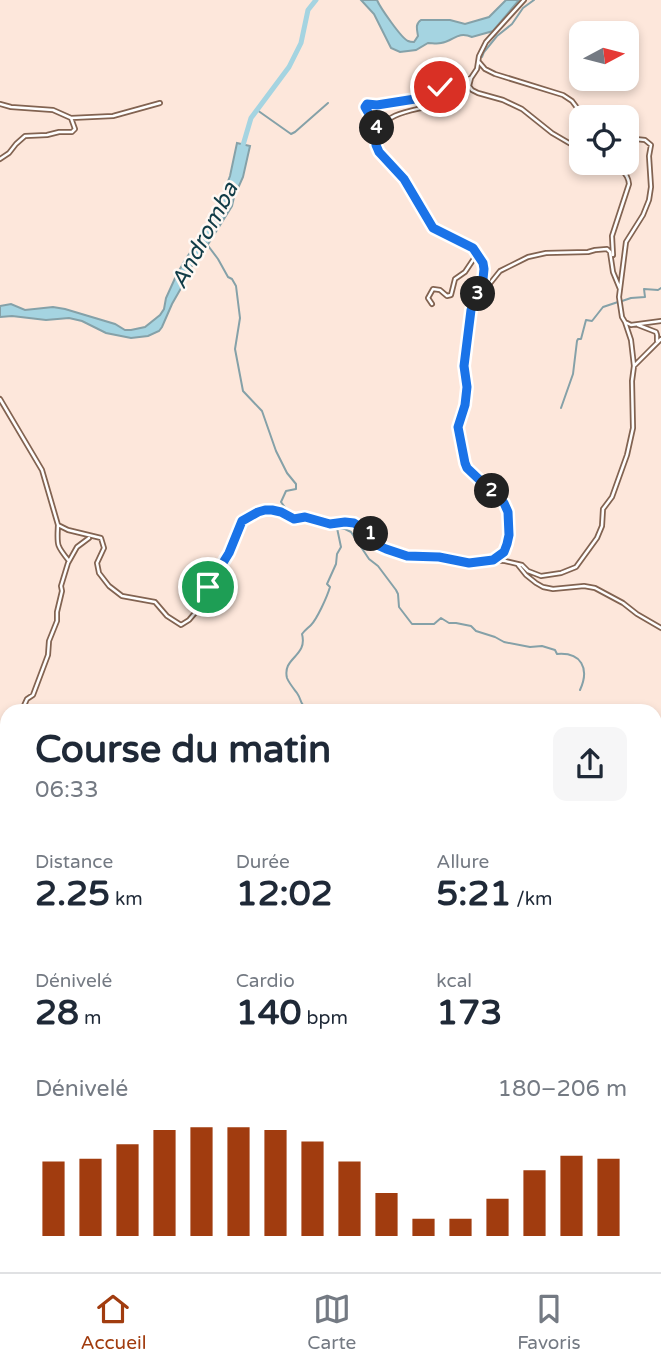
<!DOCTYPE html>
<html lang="fr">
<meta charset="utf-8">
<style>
:root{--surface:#fff;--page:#f6f6f7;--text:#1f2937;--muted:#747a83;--line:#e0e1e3;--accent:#a13c0f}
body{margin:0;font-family:"Varela Round",sans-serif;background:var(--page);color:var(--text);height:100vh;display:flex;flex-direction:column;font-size:26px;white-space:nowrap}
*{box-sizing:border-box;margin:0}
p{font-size:23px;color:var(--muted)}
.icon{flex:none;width:38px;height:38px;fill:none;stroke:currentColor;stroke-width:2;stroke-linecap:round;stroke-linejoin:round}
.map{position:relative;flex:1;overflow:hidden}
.sheet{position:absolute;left:0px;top:704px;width:662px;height:569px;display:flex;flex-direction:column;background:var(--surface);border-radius:21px 21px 0 0;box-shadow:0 4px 10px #0003}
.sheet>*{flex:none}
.needle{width:46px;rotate:83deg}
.fabs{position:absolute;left:569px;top:21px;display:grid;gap:14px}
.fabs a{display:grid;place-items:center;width:70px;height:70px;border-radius:14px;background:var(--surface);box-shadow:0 4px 10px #0003;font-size:35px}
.pin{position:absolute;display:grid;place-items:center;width:60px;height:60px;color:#fff;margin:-30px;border:4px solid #fff;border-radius:50%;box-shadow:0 2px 7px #0007}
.km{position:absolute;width:35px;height:35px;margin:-18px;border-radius:50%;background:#222;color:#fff;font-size:19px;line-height:35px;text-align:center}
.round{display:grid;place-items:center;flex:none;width:74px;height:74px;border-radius:14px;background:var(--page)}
.head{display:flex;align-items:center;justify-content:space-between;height:119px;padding:0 35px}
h1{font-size:38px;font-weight:700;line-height:52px}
.metrics{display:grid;grid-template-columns:repeat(3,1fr);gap:10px;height:119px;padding:7px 35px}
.metrics div{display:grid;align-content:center}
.metrics b{font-size:35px;font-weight:700}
.metrics small{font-size:19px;font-weight:400}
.metrics p{font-size:19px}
.chart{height:196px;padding:14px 35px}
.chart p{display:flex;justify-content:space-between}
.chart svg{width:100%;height:126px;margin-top:7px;stroke:var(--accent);stroke-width:6}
.tabs{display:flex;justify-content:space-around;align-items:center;height:98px;border-top:2px solid var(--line);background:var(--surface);font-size:19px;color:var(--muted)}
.tabs a{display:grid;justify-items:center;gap:4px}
.tabs .on{color:var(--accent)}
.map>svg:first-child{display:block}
.water{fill:#a5d4e1;stroke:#85a1a8;stroke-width:2}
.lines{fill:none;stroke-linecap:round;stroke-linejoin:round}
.stream{stroke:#85a1a8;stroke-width:2}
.river{stroke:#a5d4e1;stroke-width:5}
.street-casing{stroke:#826351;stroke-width:6}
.secondary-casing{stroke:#826351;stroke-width:9}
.street{stroke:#fff;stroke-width:2.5}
.secondary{stroke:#f0d1d6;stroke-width:5}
.route-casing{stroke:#fff;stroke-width:14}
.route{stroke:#1a73e8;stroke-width:9}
.labels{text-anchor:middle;stroke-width:5;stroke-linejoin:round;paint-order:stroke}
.water-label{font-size:23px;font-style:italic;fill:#113c47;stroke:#fff8f3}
</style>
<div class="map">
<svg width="661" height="1272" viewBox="0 0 661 1272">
<rect width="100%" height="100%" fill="#fde7db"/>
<path class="water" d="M361,0H377C380,7 401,38 408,41C410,42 412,42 414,42L418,36C417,29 415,24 421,20H450L465,24L489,17L506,0H519L493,31L472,37C457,31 454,41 441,43C437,44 432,43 428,43L416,50L400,52L391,48L374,14Z
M237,143L250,146L243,177L234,197L232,206L207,246L189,270L188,276L172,304L162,327L159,331L148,336L131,338L106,333L82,321L69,318L46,320L12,316L0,317V306L11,304L25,310L53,307L65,309L115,324L125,330H131L145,327L160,315L164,309L166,298L176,276L185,260L201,237L220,202L230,176Z"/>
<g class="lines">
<path class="stream" d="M482,57L484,52L497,36L512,24L523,8L534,0
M257,110L291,134L295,132L328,103
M206,243L218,259L228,277L232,279L236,286L240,318L235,349L243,391L262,411L276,451L287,473L296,484V489L286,491L281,502L290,514L298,517
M622,301L631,298L645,297L644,289L658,290L661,288
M561,408L573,374L577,341L578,339H581L586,320L592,321L603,307L618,302
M301,519L330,529L337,528L341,547L337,554L336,564L327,584L330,587C327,597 317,619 311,625C308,628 305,630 302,634C308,657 282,657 287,678C289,683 294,689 297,693C303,702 298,702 309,710
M337,528L345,529L351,532L369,559L378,566L396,590L398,594L399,607L412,624H434L441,618L449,623H456L471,626L476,631L495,637L504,642L530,647L542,646L555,650L557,654C581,652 590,668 580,690
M654,889L657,887L661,888
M0,1013L7,1017
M654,1023L661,1028
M654,1182L658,1181L661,1182
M654,1226L661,1221
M294,1265L295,1272
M647,1265L649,1272
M9,1272L11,1265"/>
<path class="river" d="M241,152L251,118L289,67L301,43L308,10L316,0"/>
<defs>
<path id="street" d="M479,62L485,69L495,74L563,95L572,101L584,117
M471,78L469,86L472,90L478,93L503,100L522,109L552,133L581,150
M0,104L11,107L53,110L71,118L113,116L160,103
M378,131C388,111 416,111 436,104C448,100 458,93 469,86
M626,138L645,140L651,145L649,156L651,187L649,200L643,215L626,242L619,297L622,317L625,322L631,325L661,321
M0,159L9,153L16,144L25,136L47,135L59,132H72L75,129L71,118
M608,163C618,167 628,172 629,184L612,236L613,255
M476,301L500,271L528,257L546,253L588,252L595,250L607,249L610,252L613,272L620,289
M432,304L428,298L433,289L440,290L447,296L451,295L455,279L465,272L477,254
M638,325L656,332L657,335V341
M634,366L661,339
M0,399L42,470L58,525L68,530L101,538L104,548L97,563L99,573L109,586L122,596L155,602L167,616L181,625L189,620L200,607L208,587L229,553L242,521L249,516L265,511L272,510L281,512L294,519L305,517L330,524L345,521L354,523L370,533L377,545L386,549L407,556L439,557L469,563L488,560L505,561L522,565L528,571L541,576L561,573L576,567L597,538L602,526L603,509L612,497L627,455L633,428L632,381L634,366L631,340L625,322
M58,525C57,545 56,545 69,561
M493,560C506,551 509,545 509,528C508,523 509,517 508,512C504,496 478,480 467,468L465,463L458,427L465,405L467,388L464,366L471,310L483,279L484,269L483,263L473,248L433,228L404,179L379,152L376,145V120L369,114L365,107L367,104L377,105L415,99L424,93L471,78L477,69L479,56L486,42L524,0
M518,565L526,575L536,583L543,587L553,589L584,586L595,588L623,603L637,614L661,628
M22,710L27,699L33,695L48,655L49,641L57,621V612L62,591L61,586L68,563L77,547L89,538
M0,739L7,732
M396,1265L404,1272
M433,1265L438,1272
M315,1272L317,1265"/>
<path id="secondary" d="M654,1231L661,1225
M622,1272L625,1265"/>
</defs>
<use href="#street" class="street-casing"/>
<use href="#secondary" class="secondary-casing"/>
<use href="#street" class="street"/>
<use href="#secondary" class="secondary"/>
</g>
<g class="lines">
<defs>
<path id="route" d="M208,587L229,553L242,521L258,512L265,510H272L281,512L294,519L305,517L330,524L345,522L354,523L370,533L377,545L386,549L407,556L439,557L469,563L493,560L504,552L507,544L509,535L508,512L504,503L467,468L465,463L458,427L465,405L467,387L464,366L471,310L483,279L484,269L483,263L473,248L433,228L404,179L379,152L376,145V120L369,114L365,107L367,104L377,105L415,99L424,93L440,87"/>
</defs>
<use href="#route" class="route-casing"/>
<use href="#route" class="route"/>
</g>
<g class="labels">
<g class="water-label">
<text transform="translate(204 235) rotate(-62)" y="8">Andromba</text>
</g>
</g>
</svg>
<div class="fabs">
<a><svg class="needle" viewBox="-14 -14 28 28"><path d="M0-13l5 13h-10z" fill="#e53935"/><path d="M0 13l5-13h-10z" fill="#747a83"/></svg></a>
<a><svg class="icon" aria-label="locate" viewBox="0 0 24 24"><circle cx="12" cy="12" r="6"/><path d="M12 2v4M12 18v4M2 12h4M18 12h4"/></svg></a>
</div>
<div class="pin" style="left:208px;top:587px;background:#1e9e55"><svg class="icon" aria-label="arrive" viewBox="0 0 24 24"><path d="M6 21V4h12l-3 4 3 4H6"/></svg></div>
<div class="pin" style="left:440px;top:87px;background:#d93025"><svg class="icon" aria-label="check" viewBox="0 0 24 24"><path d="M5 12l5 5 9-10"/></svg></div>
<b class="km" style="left:371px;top:534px">1</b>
<b class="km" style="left:492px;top:491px">2</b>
<b class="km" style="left:478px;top:294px">3</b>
<b class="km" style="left:377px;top:128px">4</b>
<section class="sheet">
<div class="head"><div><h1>Course du matin</h1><p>06:33</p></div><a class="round"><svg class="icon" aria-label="share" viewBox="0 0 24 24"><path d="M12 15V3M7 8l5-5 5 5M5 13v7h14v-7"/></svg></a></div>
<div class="metrics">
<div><p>Distance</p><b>2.25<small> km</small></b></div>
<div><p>Durée</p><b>12:02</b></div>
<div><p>Allure</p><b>5:21<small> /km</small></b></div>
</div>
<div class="metrics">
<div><p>Dénivelé</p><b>28<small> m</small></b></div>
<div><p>Cardio</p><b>140<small> bpm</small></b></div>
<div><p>kcal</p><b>173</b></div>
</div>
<div class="chart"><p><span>Dénivelé</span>180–206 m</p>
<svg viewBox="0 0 160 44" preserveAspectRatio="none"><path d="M5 44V18M15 44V17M25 44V12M35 44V7M45 44V6M55 44V6M65 44V7M75 44V11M85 44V18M95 44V29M105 44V38M115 44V38M125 44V31M135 44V21M145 44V16M155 44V17"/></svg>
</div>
</section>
</div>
<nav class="tabs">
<a class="on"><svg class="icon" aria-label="home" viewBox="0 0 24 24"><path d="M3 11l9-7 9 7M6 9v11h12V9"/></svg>Accueil</a>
<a><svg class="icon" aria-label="map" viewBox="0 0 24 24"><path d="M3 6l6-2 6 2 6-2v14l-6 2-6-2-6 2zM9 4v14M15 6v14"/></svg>Carte</a>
<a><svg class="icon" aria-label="saved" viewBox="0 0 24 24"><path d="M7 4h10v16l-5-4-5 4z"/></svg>Favoris</a>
</nav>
